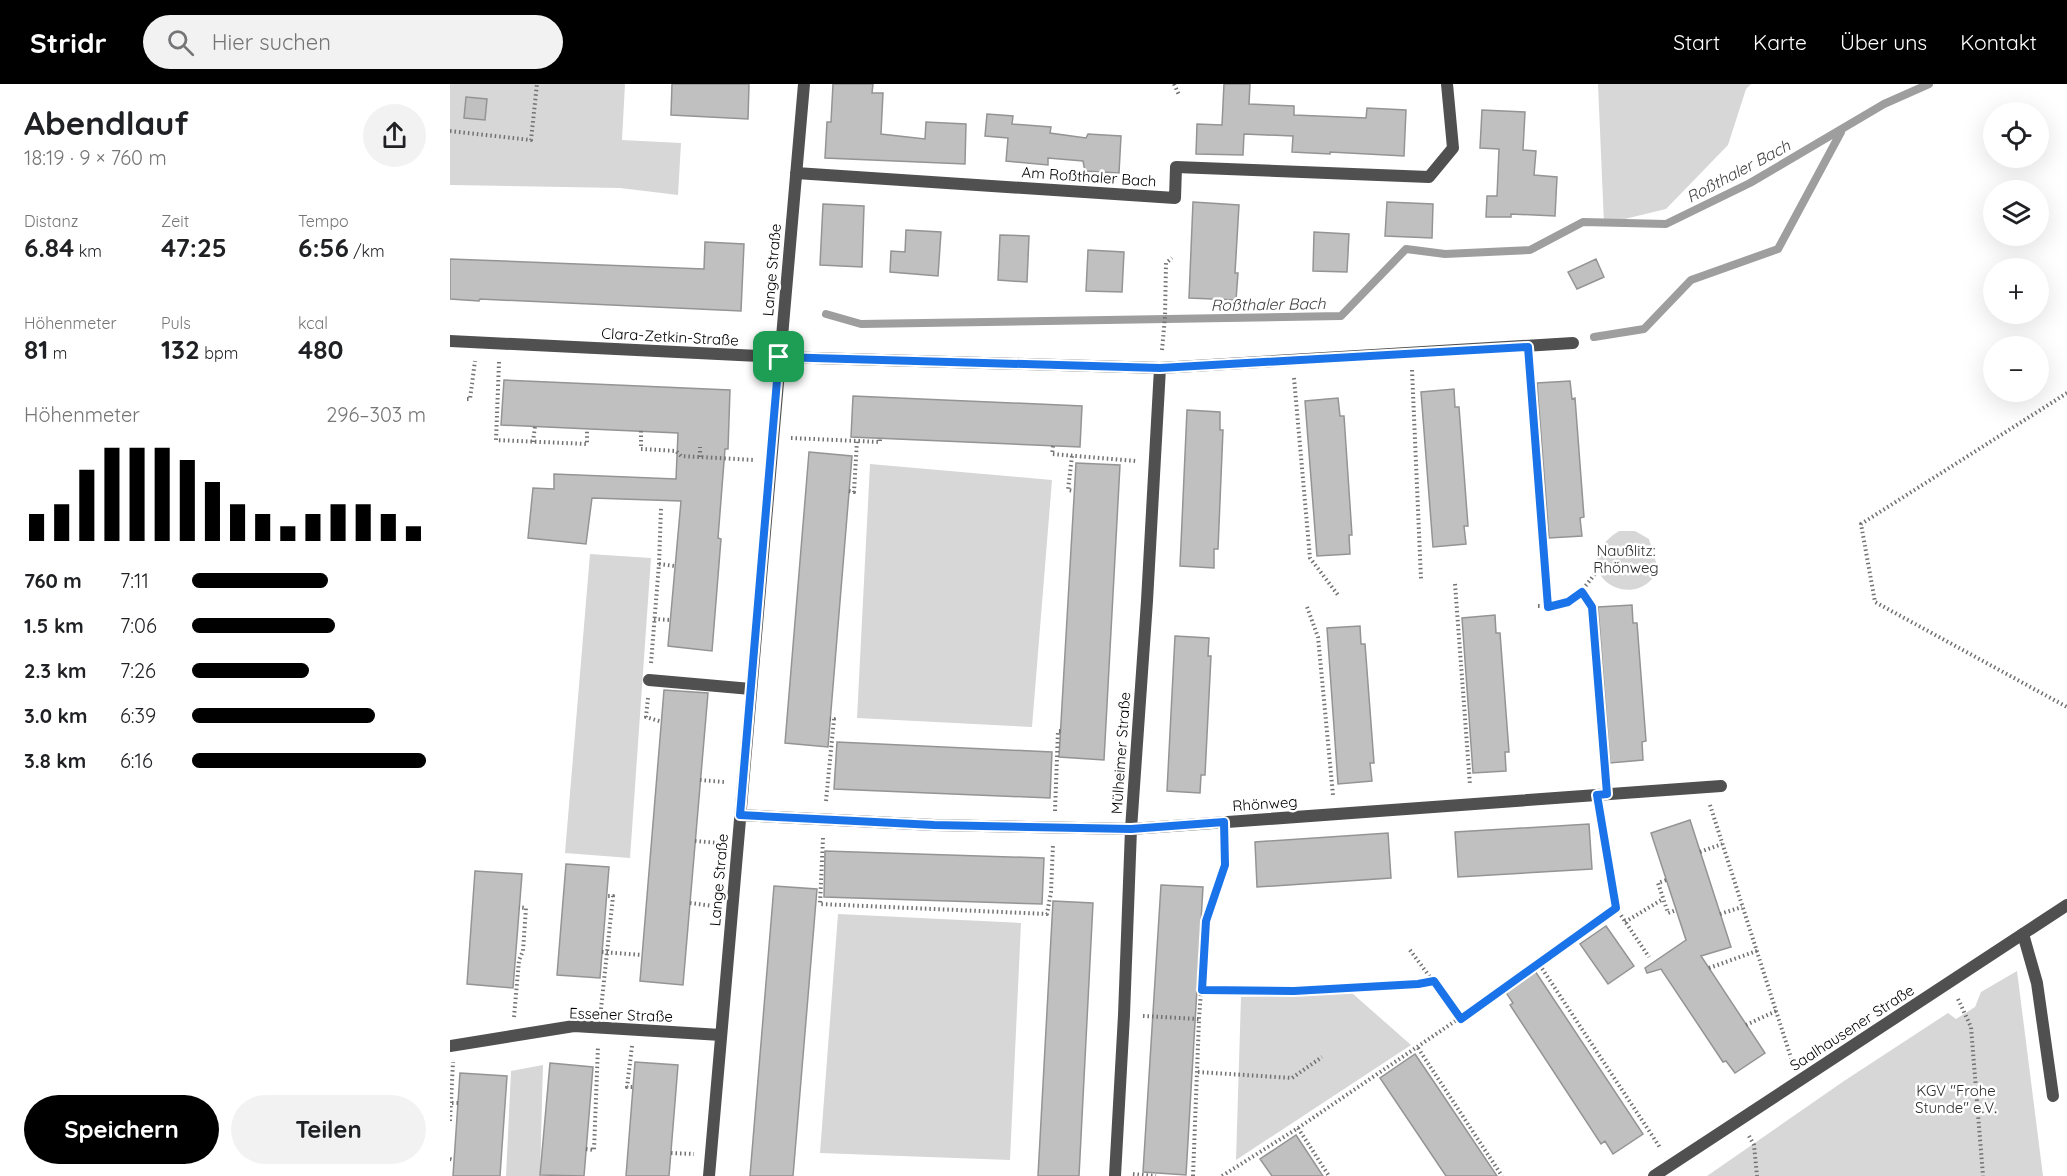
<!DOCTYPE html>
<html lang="de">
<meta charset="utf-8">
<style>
:root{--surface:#fff;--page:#f2f2f2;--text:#202124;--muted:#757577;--accent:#000}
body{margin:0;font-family:Quicksand,sans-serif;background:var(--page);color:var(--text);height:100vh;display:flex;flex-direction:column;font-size:22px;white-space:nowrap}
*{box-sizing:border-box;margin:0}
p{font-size:20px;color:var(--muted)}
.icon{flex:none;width:33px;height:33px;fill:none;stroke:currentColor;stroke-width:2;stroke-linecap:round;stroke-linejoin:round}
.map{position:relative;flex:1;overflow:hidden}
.side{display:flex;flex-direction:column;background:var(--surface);width:450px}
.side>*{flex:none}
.tools{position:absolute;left:1533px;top:18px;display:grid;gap:12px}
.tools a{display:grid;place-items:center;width:66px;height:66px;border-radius:50%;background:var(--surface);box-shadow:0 6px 24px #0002;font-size:30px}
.pin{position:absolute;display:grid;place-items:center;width:51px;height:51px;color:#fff;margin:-26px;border-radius:12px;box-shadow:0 3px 9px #0006}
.round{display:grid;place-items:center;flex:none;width:63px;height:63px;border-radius:32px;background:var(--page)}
.summary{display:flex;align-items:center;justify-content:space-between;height:102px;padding:0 24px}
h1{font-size:33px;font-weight:700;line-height:45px}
.metrics{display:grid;grid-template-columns:repeat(3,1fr);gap:9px;height:102px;padding:6px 24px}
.metrics div{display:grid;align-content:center}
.metrics b{font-size:26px;font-weight:700}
.metrics small{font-size:16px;font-weight:400}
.metrics p{font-size:16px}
.chart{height:168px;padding:12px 24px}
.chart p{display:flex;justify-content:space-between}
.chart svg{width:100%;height:108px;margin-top:6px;stroke:var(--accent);stroke-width:6}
.primary-button{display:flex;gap:12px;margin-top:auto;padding:12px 24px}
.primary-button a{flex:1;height:69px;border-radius:36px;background:var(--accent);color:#fff;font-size:24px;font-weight:700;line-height:69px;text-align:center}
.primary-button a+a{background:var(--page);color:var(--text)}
ul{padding:0 24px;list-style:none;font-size:20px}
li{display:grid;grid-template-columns:96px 72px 1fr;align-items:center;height:45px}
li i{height:15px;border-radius:8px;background:var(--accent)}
header{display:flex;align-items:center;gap:36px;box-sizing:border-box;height:84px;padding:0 30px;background:var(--accent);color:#fff}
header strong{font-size:28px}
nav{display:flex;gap:33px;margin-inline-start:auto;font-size:21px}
.search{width:420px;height:54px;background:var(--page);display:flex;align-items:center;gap:15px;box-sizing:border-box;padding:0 21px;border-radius:33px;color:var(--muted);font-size:22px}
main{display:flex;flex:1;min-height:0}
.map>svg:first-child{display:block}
.green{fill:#d7d7d7}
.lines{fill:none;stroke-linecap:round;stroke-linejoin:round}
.stream{stroke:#9e9e9e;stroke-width:8}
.building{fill:#c0c0c0;stroke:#949494;stroke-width:1.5}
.path{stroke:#727272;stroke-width:4;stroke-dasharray:1.5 3;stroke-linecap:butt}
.service{stroke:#505050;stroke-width:12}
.minor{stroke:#505050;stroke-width:12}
.tertiary{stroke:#505050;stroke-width:12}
.route-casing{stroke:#fff;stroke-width:12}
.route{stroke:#1a73e8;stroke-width:8}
.labels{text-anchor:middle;stroke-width:5;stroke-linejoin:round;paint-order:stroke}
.street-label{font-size:15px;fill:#000;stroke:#fff}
.park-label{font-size:15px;fill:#2e2e2e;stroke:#fff}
.water-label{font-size:16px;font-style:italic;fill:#3f3f3f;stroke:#fff}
</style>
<header>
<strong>Stridr</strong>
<div class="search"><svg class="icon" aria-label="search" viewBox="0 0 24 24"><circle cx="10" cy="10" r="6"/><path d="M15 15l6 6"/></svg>Hier suchen</div>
<nav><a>Start</a><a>Karte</a><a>Über uns</a><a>Kontakt</a></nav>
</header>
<main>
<section class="side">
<div class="summary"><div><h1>Abendlauf</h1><p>18:19 · 9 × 760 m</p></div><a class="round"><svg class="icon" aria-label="share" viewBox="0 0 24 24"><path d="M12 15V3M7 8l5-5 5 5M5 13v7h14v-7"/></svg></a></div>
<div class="metrics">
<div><p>Distanz</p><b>6.84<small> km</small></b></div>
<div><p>Zeit</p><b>47:25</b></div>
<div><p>Tempo</p><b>6:56<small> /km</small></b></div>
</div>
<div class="metrics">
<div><p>Höhenmeter</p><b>81<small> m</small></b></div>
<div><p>Puls</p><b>132<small> bpm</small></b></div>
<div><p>kcal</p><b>480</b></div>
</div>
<div class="chart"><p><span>Höhenmeter</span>296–303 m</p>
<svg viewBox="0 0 160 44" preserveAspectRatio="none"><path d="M5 44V33M15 44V29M25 44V15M35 44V6M45 44V6M55 44V6M65 44V11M75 44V20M85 44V29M95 44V33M105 44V38M115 44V33M125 44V29M135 44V29M145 44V33M155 44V38"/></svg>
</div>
<ul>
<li><b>760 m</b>7:11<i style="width:58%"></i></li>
<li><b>1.5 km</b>7:06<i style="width:61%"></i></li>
<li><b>2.3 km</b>7:26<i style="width:50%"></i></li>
<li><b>3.0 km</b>6:39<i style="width:78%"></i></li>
<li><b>3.8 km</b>6:16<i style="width:100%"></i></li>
</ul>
<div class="primary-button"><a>Speichern</a><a>Teilen</a></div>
</section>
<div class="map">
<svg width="1617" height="1092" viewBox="0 0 1617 1092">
<rect width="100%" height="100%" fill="#fff"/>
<path class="green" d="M0,0H175L172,56L231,59L228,111L170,104L0,101Z
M1148,0H1301L1296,5L1278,61L1216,125L1154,140Z
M420,380L602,396L582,643L407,634Z
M1169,447H1185L1199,455L1208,485C1206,489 1203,494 1200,497C1170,525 1116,480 1169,447Z
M140,470L201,474L180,774L115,769Z
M388,830L571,839L560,1076L370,1069Z
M1567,887L1593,1092H1257L1394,997L1498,929L1506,935L1525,923L1531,908Z
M902,909L961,961L786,1076L791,913Z
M93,981L90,1092H56L61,987Z"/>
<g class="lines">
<path class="stream" d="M376,230L411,240L891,232L956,165L995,170L1080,166L1133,138L1216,140L1300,99L1434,20L1479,0
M1144,253L1194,245L1241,196L1328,165L1391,48"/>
</g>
<path class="building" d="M222,0H299L298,35L221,31Z
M383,0H423L422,9H433L431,50L475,55L476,38L516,40L515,80L375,74L377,38H381Z
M774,0H800L799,20L844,22V31L916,34L917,24L956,26L954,72L880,68V70L842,68L843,52L794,50L793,71L746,70L747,40L772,41Z
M16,13L37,15L35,36L14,34Z
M1032,26L1075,28L1073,66L1086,67L1084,91L1107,93L1105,132L1061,130V133H1036L1037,112H1047L1049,65L1030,64Z
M537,30L563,32L562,40L601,43L600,49L636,54L638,50L671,52L669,89L635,87L633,77L598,74V81L556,77L558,54L535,52Z
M743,118L789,121L785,189H788L786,216L739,214Z
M937,118L983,120L982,154L935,152Z
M373,120L414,122L412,183L370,181Z
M456,146L491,148L488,192L440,188L441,167L455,168Z
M864,148L899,150L897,188L863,187Z
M550,151L579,152L577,198L548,196Z
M255,158L294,160L291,227L30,215L29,217L0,215V175L254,185Z
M638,166L674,168L672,208L636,207Z
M1146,175L1154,193L1127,205L1118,188Z
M54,296L280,306L278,365H275L268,454L271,455L262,567L218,562L231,417L142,414L136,460L78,454L83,404L104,405V390L226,395L228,349L51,341Z
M1120,297L1122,315L1125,314L1134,433L1130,434L1132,452L1099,454L1087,299Z
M1004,305L1005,323H1009L1018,442H1014L1016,460L983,463L971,308Z
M403,312L632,322L630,363L401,353Z
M888,314L890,332H894L902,451H899L900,470L867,472L855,317Z
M737,326L770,328V346H773L768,465H764V484L730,482Z
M359,368L402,372L378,663L335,659Z
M626,379L670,381L654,676L609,673Z
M1182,521L1183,539H1187L1196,657L1192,658L1193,676L1160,679L1148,523Z
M1045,531L1046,549H1050L1059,668H1055L1056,687L1023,689L1012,534Z
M910,542L911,560H915L924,679H920L922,697L888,700L877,544Z
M725,552L759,554L758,572H761L755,691H751L750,709L717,707Z
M214,606L258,609L233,901L190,897Z
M387,658L602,668L600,714L384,705Z
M1240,736L1281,863L1251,872L1315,969L1285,989L1276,977L1273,978L1211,885L1197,889L1195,884L1236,856L1201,749Z
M1139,740L1142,785L1008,793L1005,748Z
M938,749L941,794L807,803L805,758Z
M375,767L594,774L592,820L374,813Z
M116,780L159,783L150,894L107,891Z
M25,787L72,790L63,904L17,900Z
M711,801L753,803L736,1091L693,1088Z
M324,802L367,805L343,1092H300Z
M603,817L643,819L629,1092H588Z
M1156,842L1184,882L1158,900L1130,860Z
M1085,887L1193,1050L1163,1070L1155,1057L1151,1060L1060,921L1063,919L1055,907Z
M965,970L984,998L1047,1092H996L930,994Z
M185,978L228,981L219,1092H176Z
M100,979L143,983L134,1092L90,1091Z
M10,989L57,992L50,1092H3Z
M846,1051L873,1092H822L810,1075Z"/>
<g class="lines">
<path class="path" d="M724,0L729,11
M0,47L81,56L87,0
M712,266L715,233L716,179L722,174
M49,278L46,356L137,360V345
M1079,278L1098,523
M962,286L971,495
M844,294L860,474L888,511
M1617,309L1411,440L1425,518L1617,623
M17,315H20L25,277
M191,347V365L226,367L231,372L305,376
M341,354L430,358V355
M83,358L85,342
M603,362L602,370L686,377
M622,372L618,406L624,407
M250,373V363
M399,407L404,408L407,357
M209,480L225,482
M1005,500L1020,701
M1132,508L1142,523L1156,692
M1088,522C1120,523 1130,510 1147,487
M857,523L868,553L883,711
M204,535L220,536
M201,579L209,480L211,424
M198,614L196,633L212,638
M250,696L274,698
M376,717L384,635H380
M1260,721L1343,980
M605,727L608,647H611
M373,754L370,820L597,830L601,808L603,761
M245,757L269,759
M1250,768L1272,760
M1216,796L1208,799L1218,829L1226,826
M240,819L263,822
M1166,824L1199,873
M1270,830L1292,823
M1175,838L1213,815
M960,866L1011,935
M152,868L192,871
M1089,880L1166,824L1150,729
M1259,884L1307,867
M752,906L844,907L968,900L983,897
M1508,915L1521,943L1533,1092
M151,925L163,812H157
M693,932L749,935
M64,933L69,876L73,867L76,824L69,823
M1296,941L1326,927
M182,962L177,1003H183
M968,964L1052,1092
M748,988L842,994L872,973
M2,1019H8
M0,1037L3,978
M848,1044L879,1092
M1299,1052L1304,1061L1307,1092
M136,1065L144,1066L148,962
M221,1069L244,1070
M0,1075L4,1076
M683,1090L706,1092
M743,1092L749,935L756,837L775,781L774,757
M772,1092L848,1044L1089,880L1211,1065"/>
<path class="service" d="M199,596L301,605
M1573,850L1587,899L1603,1012"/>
<path class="minor" d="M346,89L725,114L726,83L979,93L1003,64L997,0
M0,257L329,273L710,284L1123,259
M290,731L484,741L681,745L1271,702
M0,962L124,942L271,951
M259,1092L354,0
M665,1092L674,931L681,745L697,517L710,284"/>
<path class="tertiary" d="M1204,1092L1617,821"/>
</g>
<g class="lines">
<defs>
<path id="route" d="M1078,263L1098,523L1118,518L1132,508L1142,523L1157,710L1147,711L1166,824L1011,935L984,897L968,900L844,907L752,906L756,837L775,781L774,738L681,745L484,741L290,731L329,273L710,284Z"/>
</defs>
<use href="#route" class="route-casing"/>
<use href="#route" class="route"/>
</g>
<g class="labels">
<g class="street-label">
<text transform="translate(639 93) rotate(4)" y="5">Am Roßthaler Bach</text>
<text transform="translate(322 186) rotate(-85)" y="5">Lange Straße</text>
<text transform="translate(220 253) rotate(3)" y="5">Clara-Zetkin-Straße</text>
<text transform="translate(671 669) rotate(-86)" y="5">Mülheimer Straße</text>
<text transform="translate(815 720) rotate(-4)" y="5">Rhönweg</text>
<text transform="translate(269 796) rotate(-85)" y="5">Lange Straße</text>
<text transform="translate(171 931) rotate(2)" y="5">Essener Straße</text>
<text transform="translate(1402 944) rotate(-33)" y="5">Saalhausener Straße</text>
</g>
<g class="park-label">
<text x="1176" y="472">Naußlitz:<tspan x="1176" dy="17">Rhönweg</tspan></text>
<text x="1506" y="1012">KGV "Frohe<tspan x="1506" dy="17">Stunde" e.V.</tspan></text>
</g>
<g class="water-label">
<text transform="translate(1288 87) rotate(-28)" y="6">Roßthaler Bach</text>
<text transform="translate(818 220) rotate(-1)" y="6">Roßthaler Bach</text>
</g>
</g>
</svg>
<div class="tools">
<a><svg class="icon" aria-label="locate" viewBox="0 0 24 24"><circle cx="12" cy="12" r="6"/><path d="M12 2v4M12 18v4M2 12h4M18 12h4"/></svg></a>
<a><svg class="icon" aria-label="layers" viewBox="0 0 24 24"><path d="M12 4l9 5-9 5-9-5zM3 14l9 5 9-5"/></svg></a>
<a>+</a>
<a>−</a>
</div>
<div class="pin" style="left:329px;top:273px;background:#1e9e55"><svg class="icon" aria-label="arrive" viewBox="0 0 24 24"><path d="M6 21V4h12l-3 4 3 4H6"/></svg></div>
</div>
</main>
